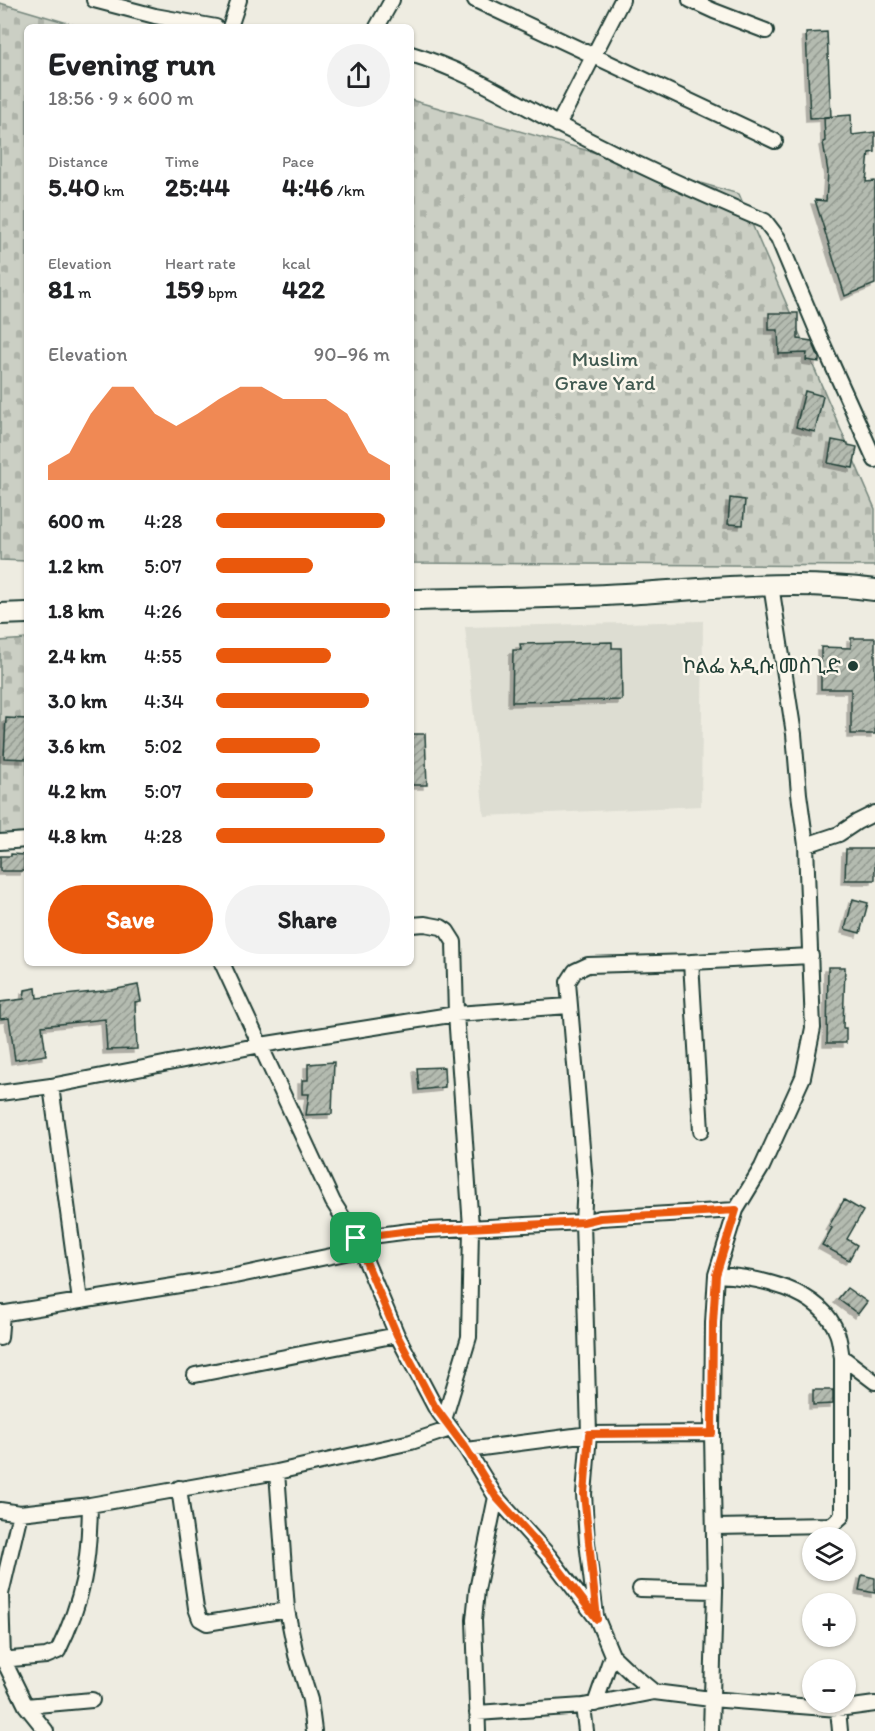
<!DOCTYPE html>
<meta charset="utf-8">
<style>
:root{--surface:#fff;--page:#f2f2f2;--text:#202124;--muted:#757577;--accent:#ea580c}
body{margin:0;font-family:Itim,"Noto Sans Ethiopic",sans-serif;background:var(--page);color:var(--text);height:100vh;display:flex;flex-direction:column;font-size:22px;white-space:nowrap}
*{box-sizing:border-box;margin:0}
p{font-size:20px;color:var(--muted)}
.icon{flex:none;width:33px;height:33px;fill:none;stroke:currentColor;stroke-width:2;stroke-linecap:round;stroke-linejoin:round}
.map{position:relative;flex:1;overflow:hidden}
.side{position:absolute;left:24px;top:24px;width:390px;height:942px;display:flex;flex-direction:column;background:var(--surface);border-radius:9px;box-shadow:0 2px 4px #0004}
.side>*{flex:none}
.buttons{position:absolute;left:802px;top:1527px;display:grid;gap:12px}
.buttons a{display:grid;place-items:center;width:54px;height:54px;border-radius:50%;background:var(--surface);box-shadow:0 2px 4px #0004;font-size:30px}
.pin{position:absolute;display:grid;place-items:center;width:51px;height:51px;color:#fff;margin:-26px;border-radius:12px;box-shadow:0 3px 9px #0006}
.round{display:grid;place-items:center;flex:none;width:63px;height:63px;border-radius:32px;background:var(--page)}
.overview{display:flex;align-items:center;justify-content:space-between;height:102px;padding:0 24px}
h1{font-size:33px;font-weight:700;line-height:45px}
.stats{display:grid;grid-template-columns:repeat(3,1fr);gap:9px;height:102px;padding:6px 24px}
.stats div{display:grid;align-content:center}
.stats b{font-size:26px;font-weight:700}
.stats small{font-size:16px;font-weight:400}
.stats p{font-size:16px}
.chart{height:168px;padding:12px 24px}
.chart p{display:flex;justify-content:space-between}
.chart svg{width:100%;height:108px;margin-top:6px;fill:var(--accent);opacity:.7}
.cta{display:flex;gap:12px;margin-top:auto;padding:12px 24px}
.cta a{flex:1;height:69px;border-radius:36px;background:var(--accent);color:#fff;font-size:24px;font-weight:700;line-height:69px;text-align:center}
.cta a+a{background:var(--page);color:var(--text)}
ul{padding:0 24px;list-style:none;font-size:20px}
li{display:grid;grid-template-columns:96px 72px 1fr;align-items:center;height:45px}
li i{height:15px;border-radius:8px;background:var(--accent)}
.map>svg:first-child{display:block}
.built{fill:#ddddd2}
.cemetery{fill:url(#cemetery-stones);stroke:#75867c;stroke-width:1.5}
.building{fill:url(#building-hatch);stroke:#1f3d34;stroke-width:1.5;filter:url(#shadow)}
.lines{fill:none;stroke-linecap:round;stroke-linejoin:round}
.street-casing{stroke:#1f3d34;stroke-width:18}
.secondary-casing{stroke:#1f3d34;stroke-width:24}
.street{stroke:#fbf7ec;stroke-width:14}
.secondary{stroke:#fbf7ec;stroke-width:20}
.route-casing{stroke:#fff;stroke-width:12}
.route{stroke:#ea580c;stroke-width:8}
.poi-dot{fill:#1f3d34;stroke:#fbf7ec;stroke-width:2}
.labels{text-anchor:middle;stroke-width:5;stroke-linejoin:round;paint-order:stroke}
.park-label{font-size:21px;fill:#415a51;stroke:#fbf7ec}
.poi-label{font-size:21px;fill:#1f3d34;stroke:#fbf7ec;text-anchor:end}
</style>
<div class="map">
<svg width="875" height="1731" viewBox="0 0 875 1731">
<defs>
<pattern id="cemetery-stones" width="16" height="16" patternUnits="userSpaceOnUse" patternTransform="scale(1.5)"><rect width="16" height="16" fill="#cbcfc4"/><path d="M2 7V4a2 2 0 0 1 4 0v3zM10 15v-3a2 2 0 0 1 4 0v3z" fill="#aeb3a9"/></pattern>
<pattern id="building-hatch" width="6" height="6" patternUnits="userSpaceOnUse" patternTransform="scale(1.5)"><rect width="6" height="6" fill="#b4bbb0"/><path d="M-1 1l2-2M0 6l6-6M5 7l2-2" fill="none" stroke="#929990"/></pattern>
<filter id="shadow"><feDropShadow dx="-4" dy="4" stdDeviation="0" flood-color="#0004"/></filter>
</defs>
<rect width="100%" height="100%" fill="#eeece1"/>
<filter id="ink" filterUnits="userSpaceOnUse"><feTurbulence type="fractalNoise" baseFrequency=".0167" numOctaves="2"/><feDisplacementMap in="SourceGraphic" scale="12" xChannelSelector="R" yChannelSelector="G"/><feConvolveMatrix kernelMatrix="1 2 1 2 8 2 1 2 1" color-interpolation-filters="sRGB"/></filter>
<g filter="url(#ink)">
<path class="built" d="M703,621L701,806L484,816L465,627Z"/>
<path class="cemetery" d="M0,3L81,27H27V561L0,560Z
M411,100L739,194L875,509V566L411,563Z
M27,639V839L0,840V641Z"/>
<path class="building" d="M827,32L831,117L810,118L806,33Z
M851,115L852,135L875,132V152L869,153L866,182L875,181V284L845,296L815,200L826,201L828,172L823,142L825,141L824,117Z
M769,313H798V339L812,341L819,358V362L806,360L807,353L779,354L778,330H769Z
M805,391L823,396L815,432L796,427Z
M832,440L848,443V445L857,447L853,468L828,463Z
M730,498L745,500L743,525L728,524Z
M851,638H875V734H851V689H821V647L851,648Z
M612,642V648H621L622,700L512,702L513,650H521L520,644Z
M6,718L27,719V759L4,758Z
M411,734H425L427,785H411Z
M846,849H875V880H845Z
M11,854L24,855V871H0V856H11Z
M853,899L868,903L860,933L845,929Z
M828,967H845L843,1028H846V1043H827Z
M138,985L141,1001L135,1002L137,1049L107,1050L105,1019L42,1026L46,1055L15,1060L9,1018L0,1019V1002L24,999L25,990L36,988L37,998L112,990Z
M334,1062L332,1114L306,1115L309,1094H302V1080H308V1064Z
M444,1067L445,1087L419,1090L417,1068Z
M844,1200L863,1211L847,1239L857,1245L849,1260L822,1245L832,1228L829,1226Z
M847,1288L867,1302L858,1314L838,1299Z
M813,1390H833V1404L813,1405Z
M862,1575L875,1578V1593L859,1590Z"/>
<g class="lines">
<defs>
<path id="street" d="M94,0L155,16L216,27
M475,0L775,141
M690,0L714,11L766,31
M230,27L239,0
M377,27L392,0
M411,54C469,71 518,104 571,131C634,164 699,193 765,221L778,238L818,333L875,460
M558,125L622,0
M0,842L27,840
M806,845L839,834L857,822L875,813
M411,925L425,924L441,927L447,931L454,942L456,1014L471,1227L469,1337L444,1420
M691,962L701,1131
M222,963L333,1202L356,1238L397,1335L435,1407L467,1450L496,1497L549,1556L597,1619L612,1655L631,1673L654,1692L711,1699L838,1709L875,1704
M51,1086L80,1301
M0,1093L51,1086L261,1045L456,1014L569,1006
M356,1238L410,1231L583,1222L600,1218L736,1210
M0,1314L235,1276L360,1250
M0,1338L2,1313
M842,1357L875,1382
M195,1375L397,1335
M712,1433L589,1434L583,1222L585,1183L568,982L575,971L588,965L691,962L811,956
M467,1450L589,1434L584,1494L587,1542L596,1617
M277,1472L287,1610L296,1655L310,1700L314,1731
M179,1488L196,1608L200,1619L207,1623L287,1610
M0,1510L20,1513L90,1505L277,1472L411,1442L450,1429
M20,1513L1,1594L3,1659L26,1706L46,1731
M715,1527L832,1525L842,1516V1357C840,1349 840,1340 837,1333C821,1289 758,1277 716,1275
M640,1589L715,1591
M0,1660L46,1656L58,1651C84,1598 89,1563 90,1505
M595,1704L612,1655
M26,1706L92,1700
M583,1706L586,1731
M838,1709L840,1731
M477,1713L583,1706L654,1692
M478,1731L474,1620L477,1590L496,1497
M711,1731L715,1591L712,1433L713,1323L716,1275L736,1210L762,1167L803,1077L813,1028L806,845L799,794L794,734L771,585"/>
<path id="secondary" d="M411,600C482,598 554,598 625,594C708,589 792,579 875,590
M0,614L27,613"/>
</defs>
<use href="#street" class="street-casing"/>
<use href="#secondary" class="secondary-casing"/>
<use href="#street" class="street"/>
<use href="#secondary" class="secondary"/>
</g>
</g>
<g class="lines" filter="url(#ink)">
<defs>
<path id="route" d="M736,1210L716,1275L713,1323L712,1433L589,1434L584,1494L597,1619L549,1556L496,1497L467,1450L435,1407L397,1335L356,1238L410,1231L583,1222L600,1218Z"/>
</defs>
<use href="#route" class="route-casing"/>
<use href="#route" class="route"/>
</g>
<circle class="poi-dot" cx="853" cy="666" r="6"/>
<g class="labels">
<g class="park-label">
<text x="605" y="366">Muslim<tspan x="605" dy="24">Grave Yard</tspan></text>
</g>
<g class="poi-label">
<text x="841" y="673">ኮልፌ አዲሱ መስጊድ</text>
</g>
</g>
</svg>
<div class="buttons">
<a><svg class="icon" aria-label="layers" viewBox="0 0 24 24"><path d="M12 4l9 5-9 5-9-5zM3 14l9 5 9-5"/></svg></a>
<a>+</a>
<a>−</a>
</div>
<div class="pin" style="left:356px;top:1238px;background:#1e9e55"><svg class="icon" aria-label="arrive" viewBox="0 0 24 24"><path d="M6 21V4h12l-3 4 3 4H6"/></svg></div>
<section class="side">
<div class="overview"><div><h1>Evening run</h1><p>18:56 · 9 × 600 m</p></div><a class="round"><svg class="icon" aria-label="share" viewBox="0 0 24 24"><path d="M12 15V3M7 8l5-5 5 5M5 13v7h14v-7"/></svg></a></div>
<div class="stats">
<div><p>Distance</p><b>5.40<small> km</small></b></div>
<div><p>Time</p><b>25:44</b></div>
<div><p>Pace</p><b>4:46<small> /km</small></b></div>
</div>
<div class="stats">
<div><p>Elevation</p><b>81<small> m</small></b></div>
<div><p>Heart rate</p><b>159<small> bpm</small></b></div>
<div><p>kcal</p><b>422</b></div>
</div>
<div class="chart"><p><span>Elevation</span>90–96 m</p>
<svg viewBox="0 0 160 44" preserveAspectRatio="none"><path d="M0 44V38L10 33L20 17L30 6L40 6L50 17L60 22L70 17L80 11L90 6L100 6L110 11L120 11L130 11L140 17L150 33L160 38V44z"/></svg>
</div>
<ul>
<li><b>600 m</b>4:28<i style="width:97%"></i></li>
<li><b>1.2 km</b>5:07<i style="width:56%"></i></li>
<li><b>1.8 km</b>4:26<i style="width:100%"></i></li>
<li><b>2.4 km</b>4:55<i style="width:66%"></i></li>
<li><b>3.0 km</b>4:34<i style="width:88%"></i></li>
<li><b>3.6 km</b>5:02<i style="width:60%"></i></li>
<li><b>4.2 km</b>5:07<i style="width:56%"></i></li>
<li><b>4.8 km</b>4:28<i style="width:97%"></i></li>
</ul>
<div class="cta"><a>Save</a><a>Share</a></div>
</section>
</div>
